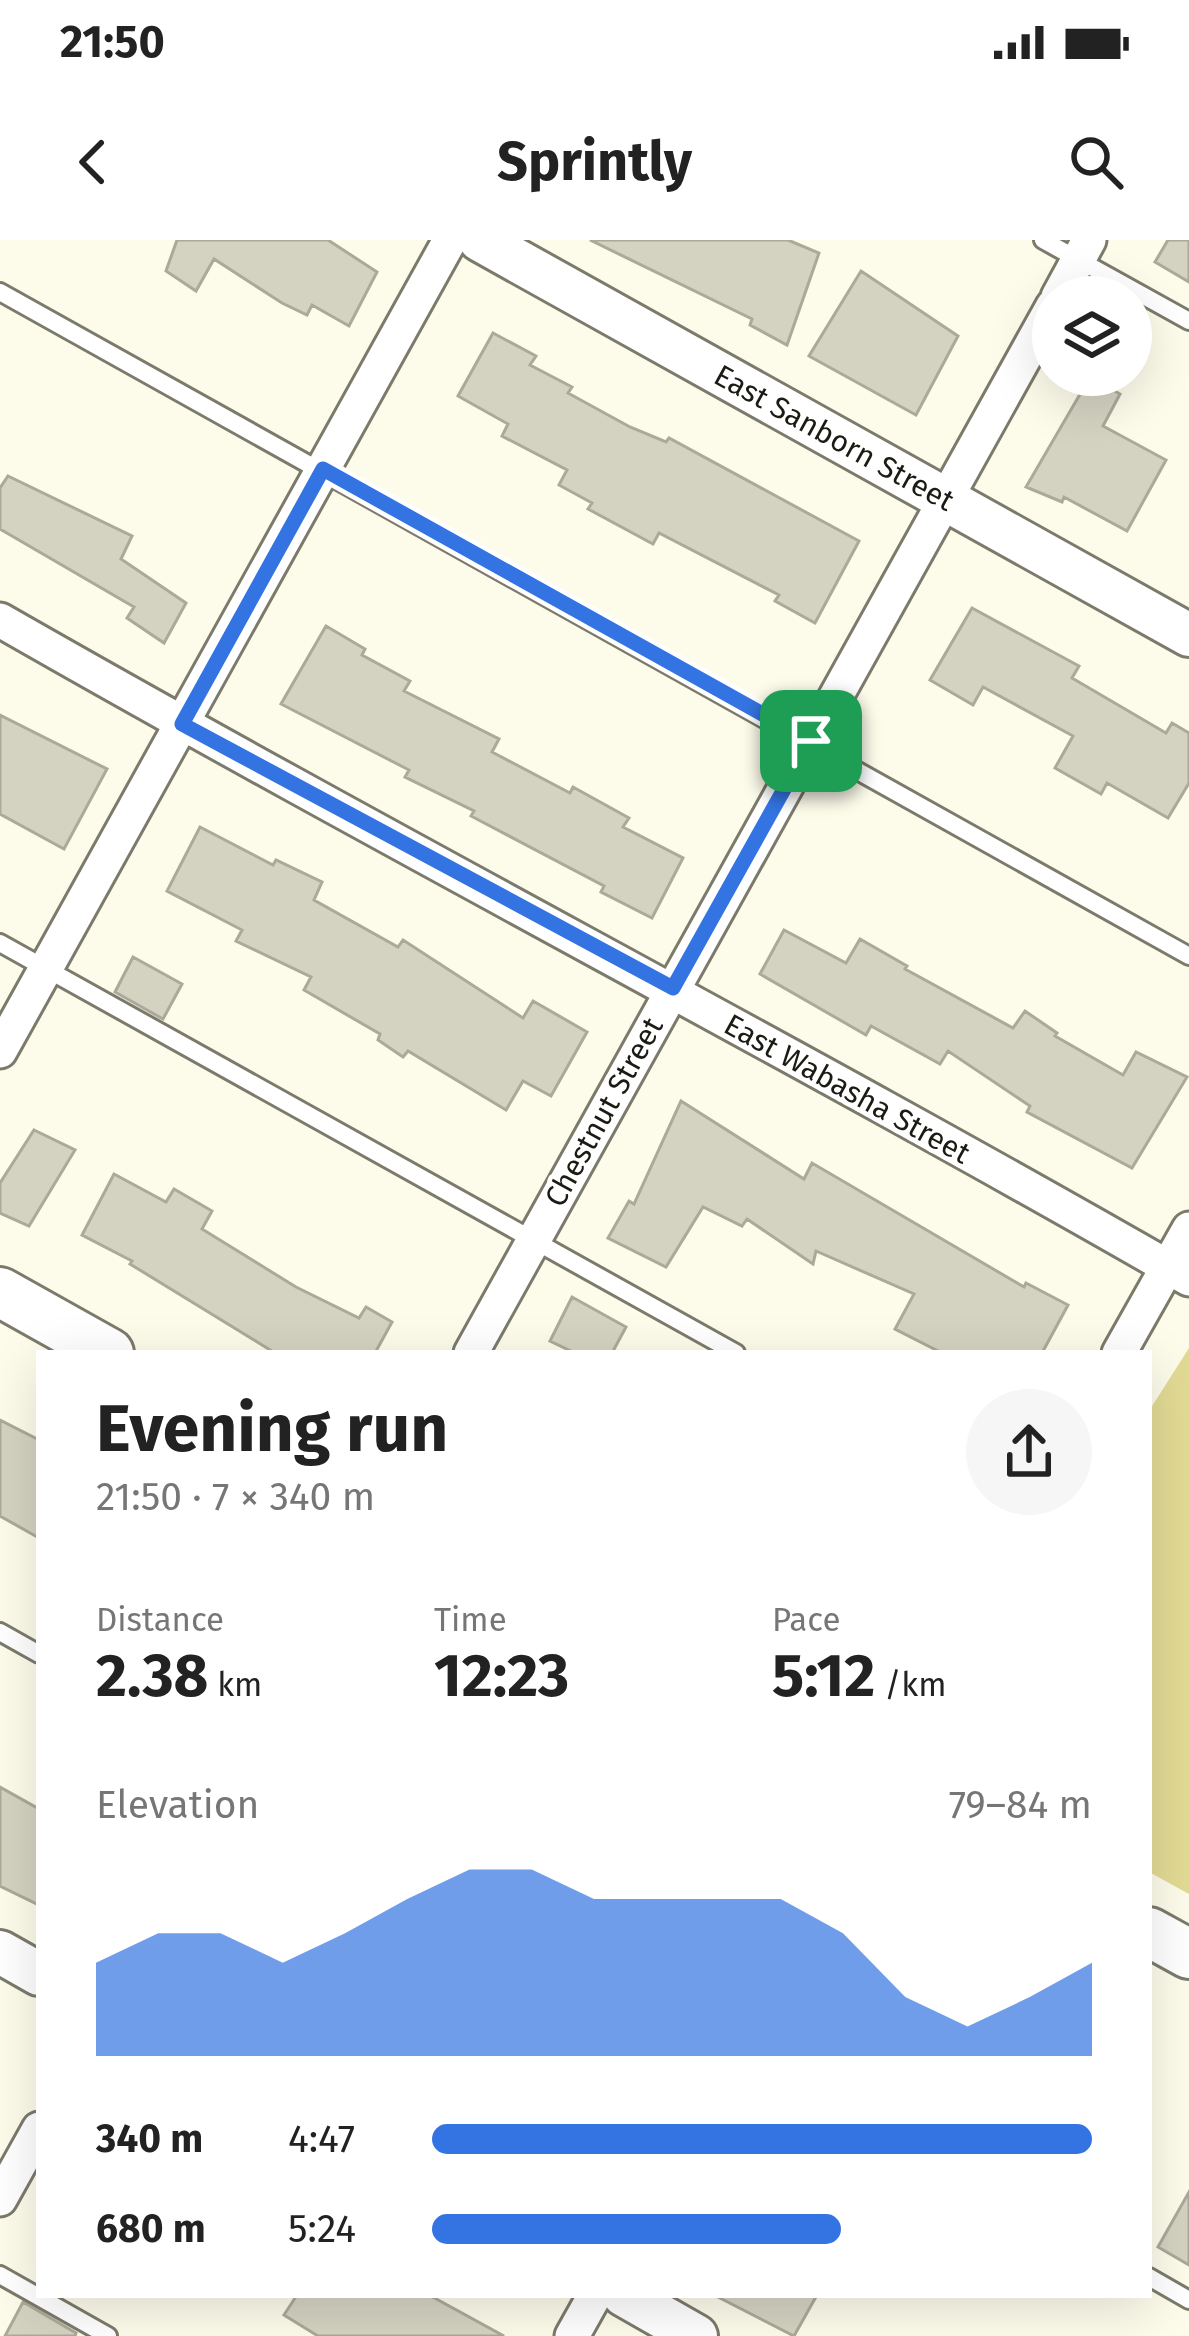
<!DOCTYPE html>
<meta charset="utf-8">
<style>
:root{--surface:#fff;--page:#f6f6f6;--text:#222;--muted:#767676;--accent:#3374e2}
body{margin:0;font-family:"Fira Sans",sans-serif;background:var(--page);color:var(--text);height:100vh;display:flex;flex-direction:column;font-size:45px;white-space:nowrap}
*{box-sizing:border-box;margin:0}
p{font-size:39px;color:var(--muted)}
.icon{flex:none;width:66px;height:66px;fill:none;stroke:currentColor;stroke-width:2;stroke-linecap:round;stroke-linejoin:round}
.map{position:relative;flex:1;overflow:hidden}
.details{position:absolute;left:36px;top:1110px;width:1116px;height:948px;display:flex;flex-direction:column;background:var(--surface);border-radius:0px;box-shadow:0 12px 48px #0002}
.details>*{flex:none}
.fabs{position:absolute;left:1032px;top:36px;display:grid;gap:24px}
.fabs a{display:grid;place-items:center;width:120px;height:120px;border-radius:50%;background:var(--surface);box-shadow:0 12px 48px #0002;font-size:60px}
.pin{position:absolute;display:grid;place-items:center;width:102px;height:102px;color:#fff;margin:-51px;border-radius:24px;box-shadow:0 6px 18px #0006}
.round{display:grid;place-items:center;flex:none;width:126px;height:126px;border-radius:63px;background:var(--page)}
.overview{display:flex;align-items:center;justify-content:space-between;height:204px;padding:0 60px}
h1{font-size:66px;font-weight:700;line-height:90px}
.figures{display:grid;grid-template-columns:repeat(3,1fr);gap:18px;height:204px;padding:12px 60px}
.figures div{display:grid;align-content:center}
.figures b{font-size:60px;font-weight:700}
.figures small{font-size:33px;font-weight:400}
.figures p{font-size:33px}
.chart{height:336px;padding:24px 60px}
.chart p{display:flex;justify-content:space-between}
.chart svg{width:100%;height:216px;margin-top:12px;fill:var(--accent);opacity:.7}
ul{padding:0 60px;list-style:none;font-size:39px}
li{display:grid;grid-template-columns:192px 144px 1fr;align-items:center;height:90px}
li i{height:30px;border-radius:15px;background:var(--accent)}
.status{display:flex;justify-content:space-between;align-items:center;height:84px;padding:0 60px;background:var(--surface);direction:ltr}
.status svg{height:33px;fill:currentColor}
header{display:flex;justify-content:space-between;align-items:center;height:156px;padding:0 60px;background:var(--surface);font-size:54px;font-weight:700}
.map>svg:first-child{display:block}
.green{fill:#e2da94}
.building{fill:#d4d3c2;stroke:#aba999;stroke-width:3}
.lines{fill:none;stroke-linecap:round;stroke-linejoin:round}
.service-casing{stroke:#7c7a6b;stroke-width:22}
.minor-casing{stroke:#7c7a6b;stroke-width:39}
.tertiary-casing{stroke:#7c7a6b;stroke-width:48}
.secondary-casing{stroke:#7c7a6b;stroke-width:54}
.service{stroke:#fff;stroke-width:16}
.minor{stroke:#fff;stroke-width:33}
.tertiary{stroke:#fff;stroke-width:42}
.secondary{stroke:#fff;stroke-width:48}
.route-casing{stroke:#fff;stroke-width:24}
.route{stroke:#3374e2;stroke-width:15}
.labels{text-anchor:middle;stroke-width:9;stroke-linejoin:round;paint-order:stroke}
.street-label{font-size:30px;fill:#1b1b14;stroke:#fff}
</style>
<div class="status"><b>21:50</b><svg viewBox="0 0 49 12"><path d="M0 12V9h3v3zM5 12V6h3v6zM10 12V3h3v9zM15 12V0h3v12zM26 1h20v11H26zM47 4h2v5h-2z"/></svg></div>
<header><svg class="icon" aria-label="back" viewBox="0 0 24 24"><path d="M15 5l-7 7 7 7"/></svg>Sprintly<svg class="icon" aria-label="search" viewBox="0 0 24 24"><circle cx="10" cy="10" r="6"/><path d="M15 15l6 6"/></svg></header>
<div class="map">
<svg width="1189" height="2096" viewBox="0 0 1189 2096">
<rect width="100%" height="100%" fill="#fdfbea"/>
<path class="green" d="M1189,1108V1654L1149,1632V1171Z"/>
<path class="building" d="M177,0H328L377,32L349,86L312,65L307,75L282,63L214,19L196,51L166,31Z
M590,0H788L819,13L787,105L750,85L752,79Z
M1168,0H1189V42L1155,22Z
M861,31L958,96L916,175L809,116Z
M493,93L536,116L530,125L572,147L568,153L630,187L666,202L669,198L859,301L815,383L775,361L779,355L659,293L653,304L588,269L592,263L559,245L567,230L502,196L508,184L458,156Z
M1090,137L1120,154L1103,186L1166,220L1127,291L1064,257L1062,262L1026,247Z
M8,236L132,296L121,319L186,363L164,403L127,378L134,367L0,289V248Z
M972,368L1079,426L1072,438L1166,493L1172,483L1189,493V543L1168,578L1107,543L1101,554L1055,528L1073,496L983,447L973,465L930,440Z
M326,386L365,409L362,415L410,441L404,451L499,499L492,512L570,553L573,547L629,578L623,587L683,618L652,678L601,652L604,646L471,576L474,571L405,537L409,530L281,464Z
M0,475L107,529L64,609L0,574Z
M200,587L273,625L276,620L322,642L314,660L398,707L403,700L523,778L533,761L587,792L551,856L523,841L506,870L408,811L403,817L378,800L380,794L304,750L311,737L236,701L242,690L167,651Z
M784,690L846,723L860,699L907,726L905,729L1013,788L1025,771L1057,793L1055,796L1123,835L1136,812L1187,837L1132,928L1027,872L1030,866L948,811L940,824L871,786L866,795L760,734Z
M133,717L182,744L163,779L115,752Z
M681,861L804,939L812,923L1024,1047L1026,1043L1068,1065L1042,1113H942L895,1089L914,1054L816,1011L813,1024L747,979L742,986L703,967L666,1027L608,998L629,961L634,964Z
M34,890L75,910L29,986L0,973V943Z
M114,934L166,962L174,949L212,971L202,989L296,1047L359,1078L366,1067L392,1082L375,1113H275L130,1024L132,1021L82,995Z
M572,1057L626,1087L612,1113H575L550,1101Z
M0,1180L39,1200V1298L0,1276Z
M0,1547L39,1569V1665L0,1646Z
M1189,1952V2025L1158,2007Z
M297,2055H429L504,2096H318L284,2075Z
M714,2055H817L794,2096Z
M23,2062L76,2093L75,2096H5Z"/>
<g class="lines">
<defs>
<path id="service" d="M1043,0L1189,81
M0,52L1189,716
M0,703L736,1113
M0,1392L39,1414
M0,2035L108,2096
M1149,2037L1189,2060"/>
<path id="minor" d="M1058,57L1089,0
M0,380C393,605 796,813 1189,1039
M0,811L450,0
M471,1113L1053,66
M1119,1113L1189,989
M0,1959L39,1889
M572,2096L595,2055"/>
<path id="tertiary" d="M480,0L1189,395
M0,1712L39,1734
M624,2055L696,2096"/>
<path id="secondary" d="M0,1052L109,1113
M1149,1692L1189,1714"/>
</defs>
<use href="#service" class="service-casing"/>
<use href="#minor" class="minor-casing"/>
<use href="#tertiary" class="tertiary-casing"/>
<use href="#secondary" class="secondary-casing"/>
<use href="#service" class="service"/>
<use href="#minor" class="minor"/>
<use href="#tertiary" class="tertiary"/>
<use href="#secondary" class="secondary"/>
</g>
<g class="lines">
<defs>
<path id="route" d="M323,229L811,501L673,748L182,484Z"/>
</defs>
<use href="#route" class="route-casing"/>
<use href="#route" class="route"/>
</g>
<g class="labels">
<g class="street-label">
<text transform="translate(834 198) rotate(29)" y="10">East Sanborn Street</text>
<text transform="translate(847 849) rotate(29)" y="10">East Wabasha Street</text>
<text transform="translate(604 872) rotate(-61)" y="10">Chestnut Street</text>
</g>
</g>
</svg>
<div class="fabs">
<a><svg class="icon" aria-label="layers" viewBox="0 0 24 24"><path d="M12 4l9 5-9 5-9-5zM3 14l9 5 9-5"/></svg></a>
</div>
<div class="pin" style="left:811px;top:501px;background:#1e9e55"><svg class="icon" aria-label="arrive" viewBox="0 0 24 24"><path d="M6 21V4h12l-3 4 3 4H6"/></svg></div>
<section class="details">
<div class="overview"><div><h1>Evening run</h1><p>21:50 · 7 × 340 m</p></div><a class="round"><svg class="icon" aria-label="share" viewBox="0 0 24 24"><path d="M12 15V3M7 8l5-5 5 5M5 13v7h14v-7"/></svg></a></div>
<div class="figures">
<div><p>Distance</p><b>2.38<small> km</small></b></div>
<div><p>Time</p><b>12:23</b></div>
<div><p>Pace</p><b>5:12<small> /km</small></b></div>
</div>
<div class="chart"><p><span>Elevation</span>79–84 m</p>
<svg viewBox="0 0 160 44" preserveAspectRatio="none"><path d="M0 44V25L10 19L20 19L30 25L40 19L50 12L60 6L70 6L80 12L90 12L100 12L110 12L120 19L130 32L140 38L150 32L160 25V44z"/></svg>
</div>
<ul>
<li><b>340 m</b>4:47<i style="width:100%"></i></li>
<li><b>680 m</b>5:24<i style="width:62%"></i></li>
</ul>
</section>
</div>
